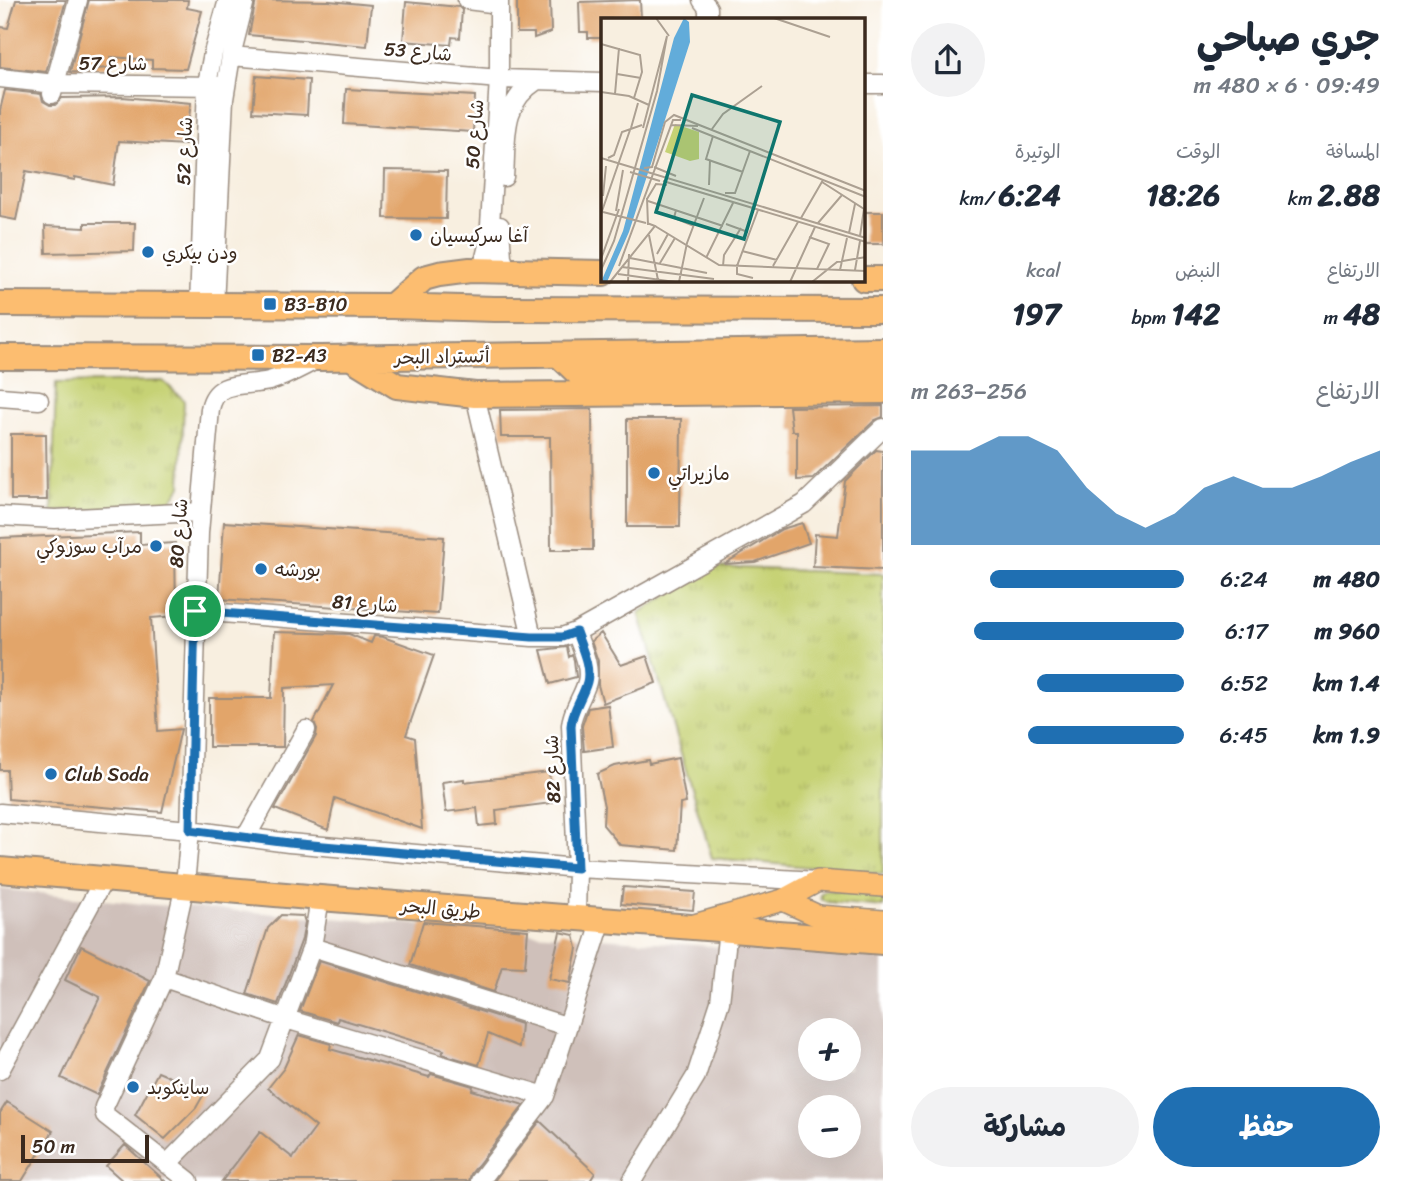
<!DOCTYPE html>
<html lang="ar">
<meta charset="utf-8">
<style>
:root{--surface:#fff;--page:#f2f2f3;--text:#1f2937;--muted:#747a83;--accent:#1f6fb2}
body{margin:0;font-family:Sriracha,"Playpen Sans Arabic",sans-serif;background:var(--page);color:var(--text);direction:rtl;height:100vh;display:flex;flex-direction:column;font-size:26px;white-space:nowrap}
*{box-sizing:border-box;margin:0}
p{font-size:23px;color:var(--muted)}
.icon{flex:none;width:38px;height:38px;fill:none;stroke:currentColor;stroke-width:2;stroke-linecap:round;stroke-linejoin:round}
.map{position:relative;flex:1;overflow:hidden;direction:ltr}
.side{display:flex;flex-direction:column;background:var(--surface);width:525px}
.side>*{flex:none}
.buttons{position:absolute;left:798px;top:1018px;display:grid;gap:14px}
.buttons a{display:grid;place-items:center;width:63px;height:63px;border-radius:50%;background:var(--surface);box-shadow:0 7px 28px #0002;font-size:35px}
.scale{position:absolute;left:21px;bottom:18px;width:128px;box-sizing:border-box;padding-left:7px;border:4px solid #3b2a1e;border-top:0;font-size:19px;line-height:24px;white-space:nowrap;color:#3b2a1e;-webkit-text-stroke:5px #fff;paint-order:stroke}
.pin{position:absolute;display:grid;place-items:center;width:60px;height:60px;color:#fff;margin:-30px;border:4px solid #fff;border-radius:50%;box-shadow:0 2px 7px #0007}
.round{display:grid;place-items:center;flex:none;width:74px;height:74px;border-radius:37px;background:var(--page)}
.head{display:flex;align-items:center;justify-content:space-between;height:119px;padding:0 28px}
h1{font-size:38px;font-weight:700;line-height:52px}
.figures{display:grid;grid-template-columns:repeat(3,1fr);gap:10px;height:119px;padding:7px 28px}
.figures div{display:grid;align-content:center}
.figures b{font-size:30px;font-weight:700}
.figures small{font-size:19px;font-weight:400}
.figures p{font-size:19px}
.chart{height:196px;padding:14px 28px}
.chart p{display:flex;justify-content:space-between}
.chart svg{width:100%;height:126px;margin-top:7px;fill:var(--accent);opacity:.7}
.cta{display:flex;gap:14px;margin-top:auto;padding:14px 28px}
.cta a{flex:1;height:80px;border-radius:42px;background:var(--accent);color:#fff;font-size:28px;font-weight:700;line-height:80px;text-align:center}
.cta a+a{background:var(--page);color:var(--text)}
ul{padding:0 28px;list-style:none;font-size:23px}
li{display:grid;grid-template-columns:112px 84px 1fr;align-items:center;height:52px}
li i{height:18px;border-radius:9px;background:var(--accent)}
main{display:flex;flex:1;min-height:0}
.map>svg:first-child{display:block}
.industrial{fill:#cfc0ba;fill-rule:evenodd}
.grass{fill:url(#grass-tufts);stroke:#807e49;stroke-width:2}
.building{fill:#e2a56b}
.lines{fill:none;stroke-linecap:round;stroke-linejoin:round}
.minor-casing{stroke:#9a8c7f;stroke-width:21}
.major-casing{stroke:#9a8c7f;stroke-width:24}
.highway-casing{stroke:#9a8c7f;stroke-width:28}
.minor{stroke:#fff;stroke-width:18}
.major{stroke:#fcbd6f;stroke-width:21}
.highway{stroke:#fcbd6f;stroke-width:24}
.route-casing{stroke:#fff;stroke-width:14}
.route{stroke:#1f6fb2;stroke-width:9}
.poi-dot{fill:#1f6fb2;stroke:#fff;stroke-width:2.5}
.labels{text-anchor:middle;stroke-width:5;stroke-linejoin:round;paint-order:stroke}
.street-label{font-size:19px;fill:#3b2a1e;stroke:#fff}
.poi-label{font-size:19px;fill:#3b2a1e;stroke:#fff;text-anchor:start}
.inset-road{fill:none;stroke:#aca092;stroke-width:2}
.view{fill:#0f766e;fill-opacity:0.15;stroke:#0f766e;stroke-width:3.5}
.inset-edge{fill:none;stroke:#3b2a1e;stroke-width:3.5}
</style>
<main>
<section class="side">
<div class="head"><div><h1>جري صباحي</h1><p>09:49 · 6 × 480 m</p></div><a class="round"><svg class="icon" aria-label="share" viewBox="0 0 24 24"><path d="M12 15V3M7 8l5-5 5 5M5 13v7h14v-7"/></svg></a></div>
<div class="figures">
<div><p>المسافة</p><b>2.88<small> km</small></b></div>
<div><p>الوقت</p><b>18:26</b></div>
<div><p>الوتيرة</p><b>6:24<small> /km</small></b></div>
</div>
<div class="figures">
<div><p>الارتفاع</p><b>48<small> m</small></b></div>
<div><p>النبض</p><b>142<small> bpm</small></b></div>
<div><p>kcal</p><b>197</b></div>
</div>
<div class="chart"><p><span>الارتفاع</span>256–263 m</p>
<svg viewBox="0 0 160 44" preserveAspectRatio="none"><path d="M0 44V11L10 11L20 11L30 6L40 6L50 11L60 24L70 33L80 38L90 33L100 24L110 20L120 24L130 24L140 20L150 15L160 11V44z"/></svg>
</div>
<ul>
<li><b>480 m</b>6:24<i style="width:71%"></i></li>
<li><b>960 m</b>6:17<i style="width:77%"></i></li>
<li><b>1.4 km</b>6:52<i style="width:54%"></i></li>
<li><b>1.9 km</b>6:45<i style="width:57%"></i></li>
</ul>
<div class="cta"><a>حفظ</a><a>مشاركة</a></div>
</section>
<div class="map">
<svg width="883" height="1181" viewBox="0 0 883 1181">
<defs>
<pattern id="grass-tufts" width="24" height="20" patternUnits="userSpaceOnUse" patternTransform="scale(1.75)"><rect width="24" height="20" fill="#c6d274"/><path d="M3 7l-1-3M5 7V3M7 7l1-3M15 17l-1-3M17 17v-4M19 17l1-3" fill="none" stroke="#abb464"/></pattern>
</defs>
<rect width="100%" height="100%" fill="#fff"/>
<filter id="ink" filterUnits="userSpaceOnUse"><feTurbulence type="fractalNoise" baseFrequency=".0143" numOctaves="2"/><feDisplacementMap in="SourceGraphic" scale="14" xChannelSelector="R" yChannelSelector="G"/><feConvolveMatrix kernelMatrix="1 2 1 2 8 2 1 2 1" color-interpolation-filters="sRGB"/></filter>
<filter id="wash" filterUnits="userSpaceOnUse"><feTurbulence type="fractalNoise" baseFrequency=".00686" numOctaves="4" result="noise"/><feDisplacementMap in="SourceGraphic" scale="28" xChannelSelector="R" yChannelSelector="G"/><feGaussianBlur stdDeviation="1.57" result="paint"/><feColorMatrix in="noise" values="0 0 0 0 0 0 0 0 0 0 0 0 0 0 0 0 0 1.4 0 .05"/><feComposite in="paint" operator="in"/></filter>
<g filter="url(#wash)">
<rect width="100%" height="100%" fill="#f8efe0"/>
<path class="industrial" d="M0,889L143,904L883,959V1181H0ZM810,1031H849V1069H810ZM810,1108H849V1146H810Z"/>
<path class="grass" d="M163,381L184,400L181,486L171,501L158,507L52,512L56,383Z
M715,567L883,574V874L712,858L639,613Z
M825,890L883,893V907L827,902L821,899L820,894Z"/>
<g id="blocks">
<path class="building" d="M16,0H66L46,72L0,67V27L8,28Z
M89,0H188L187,8L202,11L186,69L152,68V60L111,57L109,68L96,69L94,73L70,72Z
M256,0L329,1L371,5L367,46L249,35Z
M550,0L551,32L534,38V33H517V1Z
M640,0L641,19H603V38H588V32H580L579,2Z
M406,2L459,7L462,10L460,38L452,37L451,45L403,41Z
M256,76L309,80L307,115L253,112Z
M346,89L475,96L473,132L344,124Z
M5,90L41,94L43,101L50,105H55L62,98L122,97L191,103L185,145L119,141L113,185L75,177V180L26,171L16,220L0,217V110Z
M385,170L447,171L446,219L384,218Z
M864,212H883V244H864Z
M85,223H135L134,251L46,253L45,226L85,228Z
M883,406V417L875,420L813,479L797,480V431H792L789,407Z
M592,409L593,550H551L550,437H501L500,410Z
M627,419H681L680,527H627Z
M11,434H46L47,500H11Z
M876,450L883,451V570L813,567L815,534L838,536L845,481Z
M224,522L444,537L438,614L219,599Z
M802,523L809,543L755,562L724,564L782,529Z
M140,532V545L175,543L176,616L151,618L158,731L181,729L162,812L8,799L7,770H0V538Z
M274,632L349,634L371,643L374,636L383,637L434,655L406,735L415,738L422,829L335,798L328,830L275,809L316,736L317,729L314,722L333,685L284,688L283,747H209V698H271Z
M601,633L621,665L647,656L656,683L603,703L598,685V661L591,641Z
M567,647L569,657L572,655L574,660L576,677L550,684L541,650Z
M608,705L613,747L584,751L582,726L588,708Z
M678,758L686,803L680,804L677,850L620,845L603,825L604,806L597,774L615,766L648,760L649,764Z
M549,772L552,803L496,810L497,824L479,826L477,808L446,812L442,782L464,779V782Z
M623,887L695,892L693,910L621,904Z
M281,915L303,916L305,922L302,939L278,1004L247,994L268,928Z
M423,922L528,930L525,967L502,966L494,992L410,965Z
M560,932L574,935L577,948L570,983L549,979Z
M81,946L150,981L97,1095L61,1078L100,997L65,980Z
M319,961L521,1024L519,1047L488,1034L479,1065L442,1054L444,1050L338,1018L337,1022L300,1011Z
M299,1035L331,1044L330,1049L429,1077L431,1074L473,1086L472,1090L524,1105L471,1174L469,1181H222L260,1132L293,1158L316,1127L268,1088L284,1068Z
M158,1072L205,1092L196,1108L165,1139L135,1115Z
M7,1102L53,1131L22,1181H0V1113Z
M540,1121L595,1173L590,1181H494Z
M125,1145L165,1181H123L106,1166Z"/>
</g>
</g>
<g filter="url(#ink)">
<use href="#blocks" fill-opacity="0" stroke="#9a8c7f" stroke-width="2"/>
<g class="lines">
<defs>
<path id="minor" d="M467,0L499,4
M702,0L708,8V19
M231,56L499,79L603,82
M0,78L55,84L219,86
M864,84H883
M52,94L78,0
M504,177C507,139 500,104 536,81
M500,226L502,257L506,271
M482,270L489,241L499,79V0
M199,306L207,84L213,53L228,0
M214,306L224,99L231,56L245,0
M475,395L532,637
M0,397L39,400
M0,516L55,519L200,512
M195,611L532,637H562L576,632L804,504L883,428
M0,813L190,830L289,843L577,868L818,881
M246,837L306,730
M576,918L577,868L571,725C572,710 583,697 587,682C591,666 581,647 576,632
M312,947L566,1026
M164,978L286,1019L545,1096
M0,1070L104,879
M167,1164L270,1059L312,947L320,898
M189,1181L105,1115L104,1107L164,978L185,885L190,830L199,533L210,409C216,378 245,387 269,381C285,377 300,368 314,361
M480,1181L545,1096L602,920
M632,1181L696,1076L720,1002L728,929"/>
<path id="major" d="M783,900L818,916L883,921
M694,925L783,900L818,881L883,886"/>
<path id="highway" d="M864,279H883
M0,304L392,306L495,309L883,310
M392,306L424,278L439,274L470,270L603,273
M559,355L578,373H670L883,369
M0,357L321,358L883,350
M350,357L397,386L475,395L883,391
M0,870L320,898L883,942"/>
</defs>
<use href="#minor" class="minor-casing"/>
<use href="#major" class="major-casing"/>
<use href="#highway" class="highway-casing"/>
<use href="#minor" class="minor"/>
<use href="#major" class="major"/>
<use href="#highway" class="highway"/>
</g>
</g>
<g class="lines" filter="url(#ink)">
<defs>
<path id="route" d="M195,611L532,637H562L576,632C581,647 591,666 587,682C583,697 572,710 571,726L577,868L289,843L190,830Z"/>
</defs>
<use href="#route" class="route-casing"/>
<use href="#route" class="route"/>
</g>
<g class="poi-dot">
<circle cx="416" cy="235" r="7"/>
<circle cx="148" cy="252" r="7"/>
<rect x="263" y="297" width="14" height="14" rx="3.5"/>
<rect x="251" y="348" width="14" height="14" rx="3.5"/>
<circle cx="654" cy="473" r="7"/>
<circle cx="156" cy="546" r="7"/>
<circle cx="261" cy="569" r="7"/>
<circle cx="51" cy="774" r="7"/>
<circle cx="133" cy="1087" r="7"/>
</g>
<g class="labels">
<g class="street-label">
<text transform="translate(418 51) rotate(5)" y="7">شارع 53</text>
<text x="113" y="70">شارع 57</text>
<text transform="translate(474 134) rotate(-86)" y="7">شارع 50</text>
<text transform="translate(184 151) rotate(-88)" y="7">شارع 52</text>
<text transform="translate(442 356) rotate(-1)" y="7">أتستراد البحر</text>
<text transform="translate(178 533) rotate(-86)" y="7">شارع 80</text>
<text transform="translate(365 603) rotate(4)" y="7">شارع 81</text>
<text transform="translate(552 769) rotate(-92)" y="7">شارع 82</text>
<text transform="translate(441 908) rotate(5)" y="7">طريق البحر</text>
</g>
<g class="poi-label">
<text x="430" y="242">آغا سركيسيان</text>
<text x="162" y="259">ودن بيكري</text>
<text x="284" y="311">B3-B10</text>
<text x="272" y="362">B2-A3</text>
<text x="668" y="480">مازيراتي</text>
<text x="142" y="553" text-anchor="end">مرآب سوزوكي</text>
<text x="275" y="576">بورشه</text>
<text x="65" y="781">Club Soda</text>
<text x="147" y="1094">ساينكوبد</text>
</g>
</g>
<g transform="translate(601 18)">
<rect width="264" height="264" fill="#f8efe0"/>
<path d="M74,106L98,114V141L89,143L64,134Z" fill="#c6d274"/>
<path d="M83,0L88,4L89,24L28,214L6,264H0L22,213L73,20Z" fill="#62acda"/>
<path class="inset-road" d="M55,0L68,18M173,0L229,19M0,26L39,37L41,54L33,80M16,56L40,60M0,74L28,78L48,87M14,76L18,30M70,107L97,108M30,110L37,85M42,110L66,18M91,110L265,179M111,111L122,96L161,68M112,118L105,141L142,154M0,140L265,220M7,140L13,137L21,114L41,107M53,149L75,158M43,150L51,149L64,104L73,97L265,173M29,154L59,163M62,163L265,224M221,164L263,191L259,218M108,167L109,142M124,175H134L149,133M2,178L5,148M46,180L47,207M46,181L55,166L66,167M47,183L122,208M75,192L73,200L93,208M15,193L22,152M2,194L45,205M0,196L29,112M200,200L222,162M217,205L241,177M125,206L147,214M54,208L118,247L265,253M248,215L254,186M48,217L57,262M208,219L228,226L216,251M141,233L176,242M56,236L67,216M29,240L106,255M105,240L132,185M0,241L18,191M59,245L74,220M18,248L72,102H80M122,248L123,237L140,210M172,248L197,204M21,249L113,261M0,252L13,223L56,73L66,18M239,252L246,220M254,252L259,223M17,256L74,264M152,260L136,256V248L157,192M9,264L54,208L46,205M27,264L28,236M78,264L86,225L103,180M189,264L214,209M211,264L236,244L265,239"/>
<path class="view" d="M91,77L179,104L143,221L55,194Z"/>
<rect width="264" height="264" class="inset-edge"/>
</g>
</svg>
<div class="buttons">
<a>+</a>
<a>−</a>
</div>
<div class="scale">50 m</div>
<div class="pin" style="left:195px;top:611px;background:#1e9e55"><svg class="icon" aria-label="arrive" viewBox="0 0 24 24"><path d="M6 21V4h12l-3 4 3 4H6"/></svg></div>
</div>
</main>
